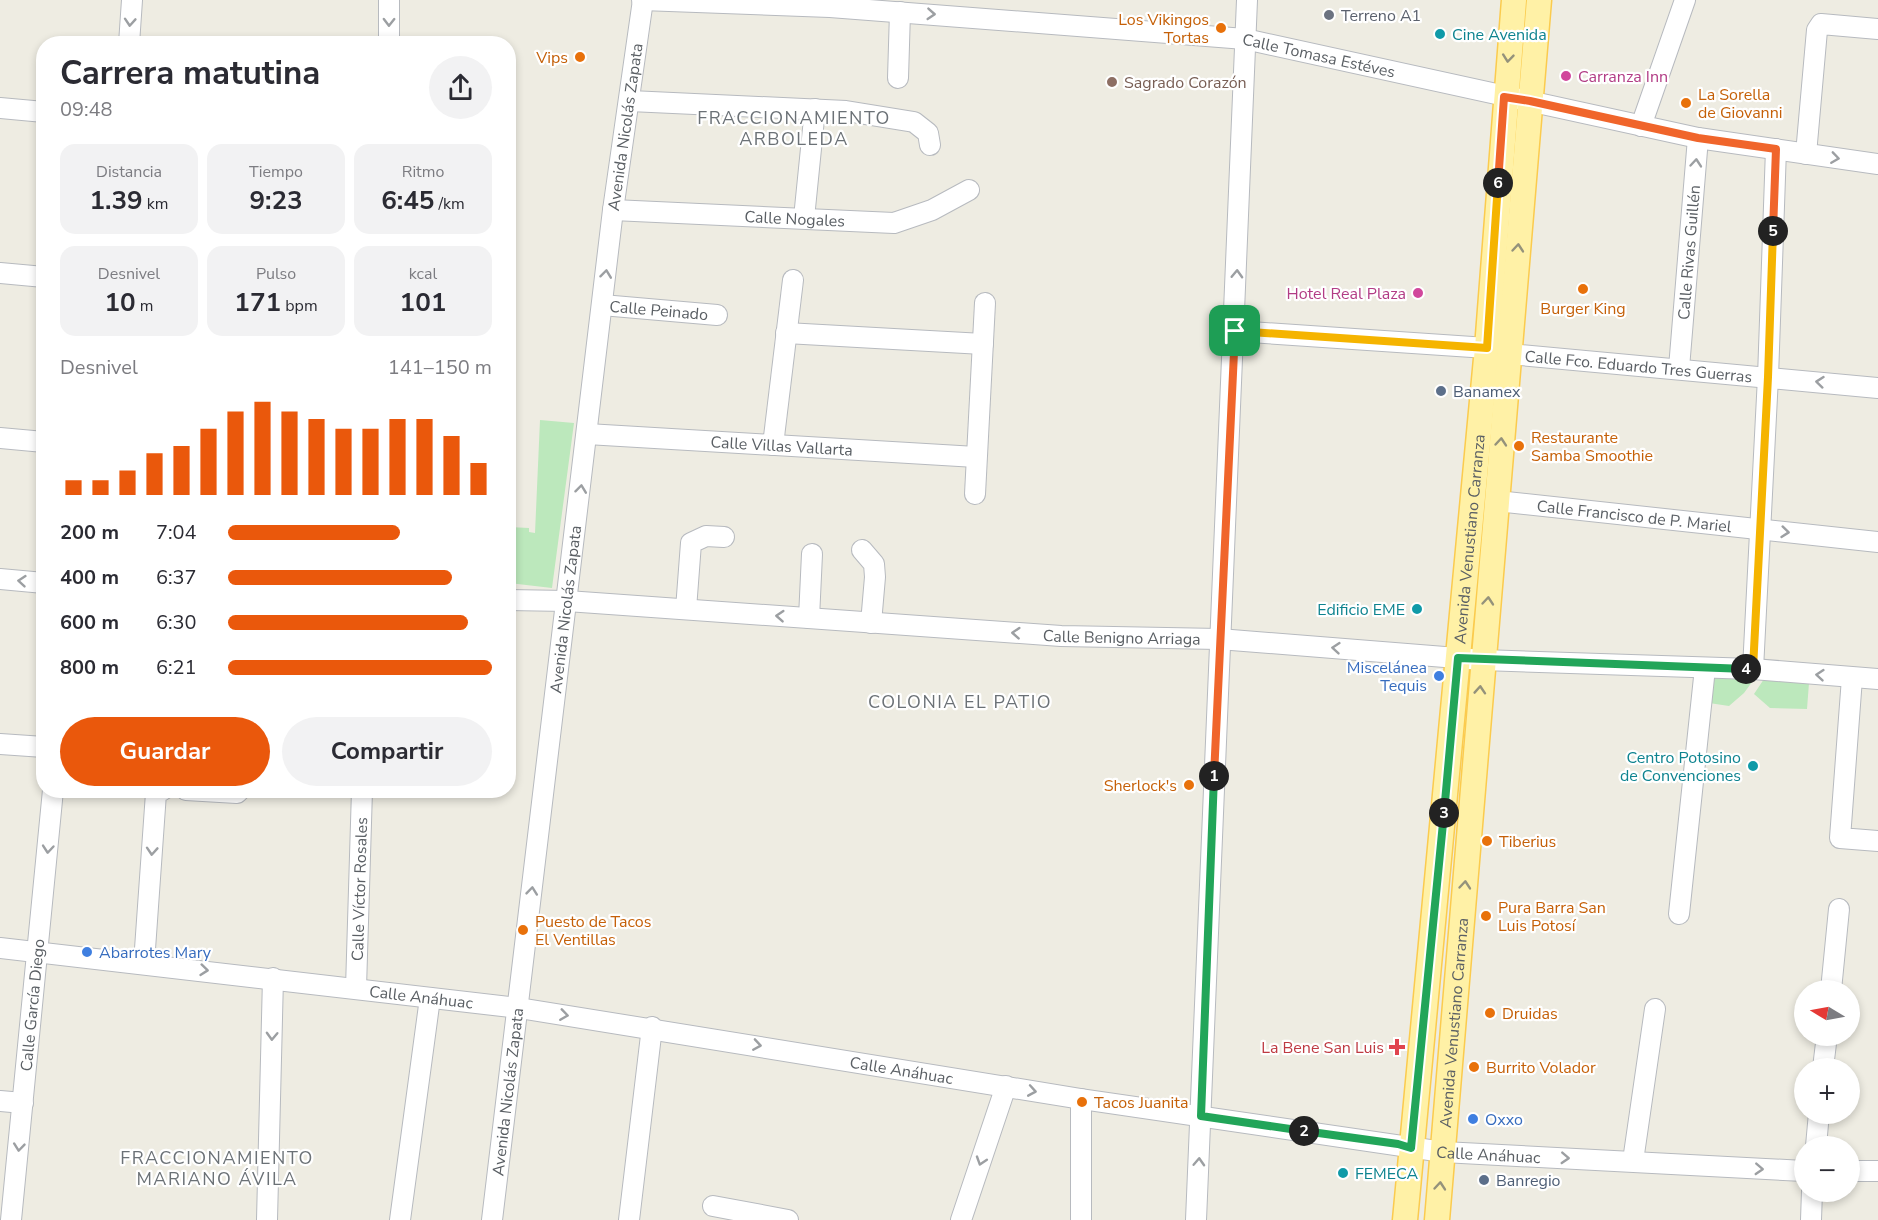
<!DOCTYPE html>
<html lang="es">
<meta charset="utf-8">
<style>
:root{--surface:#fff;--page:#f2f2f3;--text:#2b2b33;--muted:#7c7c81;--accent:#ea580c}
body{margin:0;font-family:"Nunito Sans",sans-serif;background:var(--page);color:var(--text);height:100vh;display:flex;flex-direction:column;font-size:22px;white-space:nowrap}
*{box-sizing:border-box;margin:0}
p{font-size:20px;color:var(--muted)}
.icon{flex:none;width:33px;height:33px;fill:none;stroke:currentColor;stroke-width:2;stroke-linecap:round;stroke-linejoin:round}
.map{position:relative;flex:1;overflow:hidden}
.details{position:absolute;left:36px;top:36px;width:480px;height:762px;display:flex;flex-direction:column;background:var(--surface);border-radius:24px;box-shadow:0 3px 9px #0003}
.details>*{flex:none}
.needle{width:39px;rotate:280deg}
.buttons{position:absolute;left:1794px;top:980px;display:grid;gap:12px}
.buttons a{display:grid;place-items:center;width:66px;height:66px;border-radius:50%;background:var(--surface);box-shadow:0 3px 9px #0003;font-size:30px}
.pin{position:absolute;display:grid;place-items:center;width:51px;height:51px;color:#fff;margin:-26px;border-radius:12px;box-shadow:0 3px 9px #0006}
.km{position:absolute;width:30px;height:30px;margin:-15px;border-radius:50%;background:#222;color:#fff;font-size:16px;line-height:30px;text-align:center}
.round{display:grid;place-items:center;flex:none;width:63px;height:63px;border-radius:32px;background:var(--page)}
.headline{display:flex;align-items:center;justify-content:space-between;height:102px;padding:0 24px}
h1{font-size:33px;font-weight:700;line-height:45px}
.metrics{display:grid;grid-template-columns:repeat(3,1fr);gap:9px;height:102px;padding:6px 24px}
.metrics div{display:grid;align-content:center;border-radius:15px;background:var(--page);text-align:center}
.metrics b{font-size:26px;font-weight:700}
.metrics small{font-size:16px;font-weight:400}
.metrics p{font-size:16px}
.chart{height:168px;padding:12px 24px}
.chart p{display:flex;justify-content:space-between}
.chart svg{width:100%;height:108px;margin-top:6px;stroke:var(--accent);stroke-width:6}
.primary-button{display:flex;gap:12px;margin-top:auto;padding:12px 24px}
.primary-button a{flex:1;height:69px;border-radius:36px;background:var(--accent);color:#fff;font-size:24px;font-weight:700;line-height:69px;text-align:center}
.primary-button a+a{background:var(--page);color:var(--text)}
ul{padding:0 24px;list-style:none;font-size:20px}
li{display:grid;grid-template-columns:96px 72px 1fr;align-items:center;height:45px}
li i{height:15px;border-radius:8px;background:var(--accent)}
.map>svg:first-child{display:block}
.green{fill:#bce8bc}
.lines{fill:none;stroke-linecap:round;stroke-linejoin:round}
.minor-casing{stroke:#b7babf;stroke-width:22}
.major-casing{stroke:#fbcb4e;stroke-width:27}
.minor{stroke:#fff;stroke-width:20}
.major{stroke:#fff1a6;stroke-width:24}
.oneway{stroke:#9c9fa2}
.oneway2{stroke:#94927b}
.split-1-casing{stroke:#fff;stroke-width:12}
.split-2-casing{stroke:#fff;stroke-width:12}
.split-3-casing{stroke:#fff;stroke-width:12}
.split-4-casing{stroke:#fff;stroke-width:12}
.split-5-casing{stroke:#fff;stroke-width:12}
.split-6-casing{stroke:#fff;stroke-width:12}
.split-7-casing{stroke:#fff;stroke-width:12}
.split-1{stroke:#f0652b;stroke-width:8}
.split-2{stroke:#22a559;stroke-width:8}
.split-3{stroke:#22a559;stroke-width:8}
.split-4{stroke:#22a559;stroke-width:8}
.split-5{stroke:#f5b400;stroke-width:8}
.split-6{stroke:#f0652b;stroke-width:8}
.split-7{stroke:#f5b400;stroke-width:8}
.worship-dot{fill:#6b7280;stroke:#fff;stroke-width:2}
.food-dot{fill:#e8710a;stroke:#fff;stroke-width:2}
.culture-dot{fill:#0f9aa8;stroke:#fff;stroke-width:2}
.hotel-dot{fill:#d1479c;stroke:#fff;stroke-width:2}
.education-dot{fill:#8d6e63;stroke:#fff;stroke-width:2}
.service-dot{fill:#5c6f8a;stroke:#fff;stroke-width:2}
.shop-dot{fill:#3f7fe0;stroke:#fff;stroke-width:2}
.health-dot{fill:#e0444e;stroke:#fff;stroke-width:2}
.labels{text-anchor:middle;stroke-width:4.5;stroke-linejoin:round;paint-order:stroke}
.worship-label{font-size:16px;fill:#5b616d;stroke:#fff;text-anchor:start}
.food-label{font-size:16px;fill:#c56008;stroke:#fff;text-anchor:start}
.culture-label{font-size:16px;fill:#0d838f;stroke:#fff;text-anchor:start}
.street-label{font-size:16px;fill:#5a5f64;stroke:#fff}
.hotel-label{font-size:16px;fill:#b23c85;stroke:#fff;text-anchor:start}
.education-label{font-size:16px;fill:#785e54;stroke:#fff;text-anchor:start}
.service-label{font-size:16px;fill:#4e5e75;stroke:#fff;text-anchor:start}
.shop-label{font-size:16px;fill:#366cbe;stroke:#fff;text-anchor:start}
.health-label{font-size:16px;fill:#be3a42;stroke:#fff;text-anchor:end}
.neighbourhood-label{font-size:18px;letter-spacing:1.5px;fill:#6b7176;stroke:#fff}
</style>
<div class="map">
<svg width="1878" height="1220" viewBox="0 0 1878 1220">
<rect width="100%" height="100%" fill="#eeece2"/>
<path class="green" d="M540,420L574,423L552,588L509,583V527L529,528V532L535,533Z
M1711,676L1755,678L1744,693L1729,706L1709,703Z
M1764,679L1809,683L1807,709L1770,708L1754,694Z"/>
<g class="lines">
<defs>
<g id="minor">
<path id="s1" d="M642,0L830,7L1245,39L1698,138L1878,164"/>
<path d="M129,44L132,0"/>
<path d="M389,44V0"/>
<path d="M898,78L900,12"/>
<path d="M630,101L846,111L914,122L928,133L930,145"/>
<path d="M0,108L44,112"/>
<path d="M1641,126L1685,0"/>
<path d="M1806,154L1817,30L1821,24L1878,29"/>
<path id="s2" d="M613,210L894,223L932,210L969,190"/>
<path d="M804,218L815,109"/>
<path d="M0,273L44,277"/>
<path id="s3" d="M602,305L717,315"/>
<path d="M1235,331L1487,348"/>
<path d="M786,333L983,344"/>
<path id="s4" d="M1509,354L1878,388"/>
<path id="s5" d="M1679,368L1698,138"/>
<path id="s6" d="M587,434L976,457"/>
<path d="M0,438L44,442"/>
<path d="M773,445L793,280"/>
<path d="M975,494L985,303"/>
<path id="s7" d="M1497,501L1878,542"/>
<path d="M862,550L874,564L875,577L871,623"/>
<path d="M0,579L44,583"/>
<path id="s8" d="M508,600L567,601L1061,636L1219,639L1482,660L1753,669L1878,679"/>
<path d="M686,609L691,543L706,536L724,537"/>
<path d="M809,618L812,554"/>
<path d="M1753,669L1768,377L1776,149"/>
<path d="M1852,678L1840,838L1878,841"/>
<path d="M0,744L44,747"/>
<path d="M186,790L237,793L240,790"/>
<path d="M1679,914L1705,668"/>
<path id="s9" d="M0,948L519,1008L1081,1099L1443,1152L1804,1171"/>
<path d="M144,963L156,793L163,790"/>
<path id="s10" d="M356,988L362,790"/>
<path d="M1831,990L1839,909"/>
<path d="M1823,1068L1827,1035"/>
<path d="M1081,1099V1220"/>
<path d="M0,1101L23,1103"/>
<path d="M1816,1146L1819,1113"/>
<path d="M1633,1161L1655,1009"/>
<path d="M1850,1171H1878"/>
<path d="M713,1206L788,1220"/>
<path id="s11" d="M11,1220L53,790"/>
<path d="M267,1220L273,978"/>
<path d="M400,1220L430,998"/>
<path id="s12" d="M492,1220L613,210L643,0"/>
<path d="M629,1220L652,1027"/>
<path d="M961,1220L1006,1086"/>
<path d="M1196,1220L1247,0"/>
<path d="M1811,1220L1812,1191"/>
</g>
<g id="major">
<path id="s13" d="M1405,1220L1487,348L1514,0"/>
<path id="s14" d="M1437,1220L1539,0"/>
</g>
</defs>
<use href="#minor" class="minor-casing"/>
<use href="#major" class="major-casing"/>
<use href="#minor" class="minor"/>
<use href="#major" class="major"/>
</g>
<defs><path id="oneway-chevron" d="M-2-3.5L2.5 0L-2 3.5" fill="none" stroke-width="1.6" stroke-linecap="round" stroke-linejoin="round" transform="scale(1.5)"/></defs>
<g class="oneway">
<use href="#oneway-chevron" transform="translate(931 14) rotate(4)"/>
<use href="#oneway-chevron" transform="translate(130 22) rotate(94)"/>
<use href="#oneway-chevron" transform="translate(389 22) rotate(91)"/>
<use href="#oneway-chevron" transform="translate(1835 158) rotate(8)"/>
<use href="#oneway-chevron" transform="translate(1696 163) rotate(-85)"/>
<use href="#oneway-chevron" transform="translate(606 274) rotate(-83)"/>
<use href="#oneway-chevron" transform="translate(1237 274) rotate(-88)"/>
<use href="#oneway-chevron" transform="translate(1820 382) rotate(-174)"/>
<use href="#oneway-chevron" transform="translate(581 489) rotate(-83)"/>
<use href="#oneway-chevron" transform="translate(1785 532) rotate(6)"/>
<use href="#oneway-chevron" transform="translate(22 581) rotate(-175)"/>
<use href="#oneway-chevron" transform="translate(780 616) rotate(-176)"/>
<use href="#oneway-chevron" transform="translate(1016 633) rotate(-176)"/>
<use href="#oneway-chevron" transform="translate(1336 648) rotate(-175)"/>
<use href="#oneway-chevron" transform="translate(1820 675) rotate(-175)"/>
<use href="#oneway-chevron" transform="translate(48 849) rotate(95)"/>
<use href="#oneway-chevron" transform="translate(152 851) rotate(94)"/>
<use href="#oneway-chevron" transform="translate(532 891) rotate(-84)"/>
<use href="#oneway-chevron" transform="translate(204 970) rotate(6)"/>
<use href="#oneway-chevron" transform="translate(564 1015) rotate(8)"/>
<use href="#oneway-chevron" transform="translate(272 1036) rotate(92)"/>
<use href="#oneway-chevron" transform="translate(757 1045) rotate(9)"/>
<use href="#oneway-chevron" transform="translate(1032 1091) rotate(10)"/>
<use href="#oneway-chevron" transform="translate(19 1147) rotate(96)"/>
<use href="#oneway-chevron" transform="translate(1565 1158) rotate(3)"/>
<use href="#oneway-chevron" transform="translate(981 1161) rotate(108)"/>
<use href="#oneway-chevron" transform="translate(1199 1162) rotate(-87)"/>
<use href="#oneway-chevron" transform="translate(1759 1169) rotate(3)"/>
</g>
<g class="oneway2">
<use href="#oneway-chevron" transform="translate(1508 58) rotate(96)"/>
<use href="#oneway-chevron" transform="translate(1518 248) rotate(-85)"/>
<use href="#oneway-chevron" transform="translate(1501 442) rotate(-85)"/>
<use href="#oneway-chevron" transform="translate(1488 601) rotate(-85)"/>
<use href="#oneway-chevron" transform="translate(1480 690) rotate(-86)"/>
<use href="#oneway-chevron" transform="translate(1465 885) rotate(-85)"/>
<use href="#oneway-chevron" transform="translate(1440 1186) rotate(-85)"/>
</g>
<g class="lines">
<defs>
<path id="split-1" d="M1214,776L1235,331"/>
<path id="split-2" d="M1214,776L1201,1116L1304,1131"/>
<path id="split-3" d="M1304,1131L1398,1144L1411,1148L1444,813"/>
<path id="split-4" d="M1444,813L1458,658L1746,669"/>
<path id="split-5" d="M1746,669H1753L1768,377L1773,231"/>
<path id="split-6" d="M1498,183L1504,97L1530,101L1698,138L1776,149L1773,231"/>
<path id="split-7" d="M1235,331L1487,348L1498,183"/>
</defs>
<use href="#split-1" class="split-1-casing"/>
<use href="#split-2" class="split-2-casing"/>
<use href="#split-3" class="split-3-casing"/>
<use href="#split-4" class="split-4-casing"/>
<use href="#split-5" class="split-5-casing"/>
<use href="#split-6" class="split-6-casing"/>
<use href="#split-7" class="split-7-casing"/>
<use href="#split-1" class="split-1"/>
<use href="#split-2" class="split-2"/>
<use href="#split-3" class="split-3"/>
<use href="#split-4" class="split-4"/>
<use href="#split-5" class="split-5"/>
<use href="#split-6" class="split-6"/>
<use href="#split-7" class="split-7"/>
</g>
<circle class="worship-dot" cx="1329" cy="15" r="6"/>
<g class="food-dot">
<circle cx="1221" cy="28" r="6"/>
<circle cx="580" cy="57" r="6"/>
<circle cx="1686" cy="103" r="6"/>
<circle cx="1583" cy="289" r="6"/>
<circle cx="1519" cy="446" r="6"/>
<circle cx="1189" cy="785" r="6"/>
<circle cx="1487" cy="841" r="6"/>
<circle cx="1486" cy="916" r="6"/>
<circle cx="523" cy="930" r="6"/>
<circle cx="1490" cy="1013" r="6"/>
<circle cx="1474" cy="1067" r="6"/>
<circle cx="1082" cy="1102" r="6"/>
</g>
<g class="culture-dot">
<circle cx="1440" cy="34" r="6"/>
<circle cx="1417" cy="609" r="6"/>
<circle cx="1753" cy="766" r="6"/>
<circle cx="1343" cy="1173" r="6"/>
</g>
<g class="hotel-dot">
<circle cx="1566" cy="76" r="6"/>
<circle cx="1418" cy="293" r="6"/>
</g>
<circle class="education-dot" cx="1112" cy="82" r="6"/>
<g class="service-dot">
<circle cx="1441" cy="391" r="6"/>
<circle cx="1484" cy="1180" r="6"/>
</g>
<g class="shop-dot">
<circle cx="1439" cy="676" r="6"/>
<circle cx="87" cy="952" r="6"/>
<circle cx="1473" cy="1119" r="6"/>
</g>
<path class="health-dot" d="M1394 1038h6v6h6v6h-6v6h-6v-6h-6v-6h6z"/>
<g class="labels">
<g class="worship-label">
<text x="1341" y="21">Terreno A1</text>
</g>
<g class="food-label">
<text x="1209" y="25" text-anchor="end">Los Vikingos<tspan x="1209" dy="18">Tortas</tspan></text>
<text x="568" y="63" text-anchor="end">Vips</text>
<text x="1698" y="100">La Sorella<tspan x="1698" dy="18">de Giovanni</tspan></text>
<text x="1583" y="314" text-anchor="middle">Burger King</text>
<text x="1531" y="443">Restaurante<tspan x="1531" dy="18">Samba Smoothie</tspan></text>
<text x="1177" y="791" text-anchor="end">Sherlock's</text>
<text x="1499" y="847">Tiberius</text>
<text x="1498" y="913">Pura Barra San<tspan x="1498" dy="18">Luis Potosí</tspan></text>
<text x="535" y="927">Puesto de Tacos<tspan x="535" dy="18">El Ventillas</tspan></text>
<text x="1502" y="1019">Druidas</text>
<text x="1486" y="1073">Burrito Volador</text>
<text x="1094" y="1108">Tacos Juanita</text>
</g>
<g class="culture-label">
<text x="1452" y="40">Cine Avenida</text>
<text x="1405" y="615" text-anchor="end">Edificio EME</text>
<text x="1741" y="763" text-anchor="end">Centro Potosino<tspan x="1741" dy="18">de Convenciones</tspan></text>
<text x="1355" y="1179">FEMECA</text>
</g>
<g class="street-label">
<text dy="6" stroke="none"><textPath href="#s1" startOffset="680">Calle Tomasa Estéves</textPath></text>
<text dy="6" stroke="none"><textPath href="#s12" startOffset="1101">Avenida Nicolás Zapata</textPath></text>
<text dy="6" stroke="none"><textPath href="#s2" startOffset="182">Calle Nogales</textPath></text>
<text dy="6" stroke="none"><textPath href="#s5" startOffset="116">Calle Rivas Guillén</textPath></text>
<text dy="6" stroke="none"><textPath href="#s3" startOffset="57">Calle Peinado</textPath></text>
<text dy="6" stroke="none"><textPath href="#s4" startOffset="130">Calle Fco. Eduardo Tres Guerras</textPath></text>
<text dy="6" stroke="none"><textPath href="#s6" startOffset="195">Calle Villas Vallarta</textPath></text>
<text dy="6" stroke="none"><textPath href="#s7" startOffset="138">Calle Francisco de P. Mariel</textPath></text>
<text dy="6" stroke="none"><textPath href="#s13" startOffset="684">Avenida Venustiano Carranza</textPath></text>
<text dy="6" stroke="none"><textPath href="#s12" startOffset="615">Avenida Nicolás Zapata</textPath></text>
<text dy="6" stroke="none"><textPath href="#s8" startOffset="615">Calle Benigno Arriaga</textPath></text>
<text dy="6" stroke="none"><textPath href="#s10" startOffset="99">Calle Víctor Rosales</textPath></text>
<text dy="6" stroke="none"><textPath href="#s9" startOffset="424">Calle Anáhuac</textPath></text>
<text dy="6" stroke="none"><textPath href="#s11" startOffset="216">Calle García Diego</textPath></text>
<text dy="6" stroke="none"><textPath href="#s14" startOffset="198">Avenida Venustiano Carranza</textPath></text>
<text dy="6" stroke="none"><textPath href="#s9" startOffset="910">Calle Anáhuac</textPath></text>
<text dy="6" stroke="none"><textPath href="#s12" startOffset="129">Avenida Nicolás Zapata</textPath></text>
<text dy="6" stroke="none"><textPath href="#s9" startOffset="1503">Calle Anáhuac</textPath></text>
</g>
<g class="hotel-label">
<text x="1578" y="82">Carranza Inn</text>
<text x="1406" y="299" text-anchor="end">Hotel Real Plaza</text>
</g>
<g class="education-label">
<text x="1124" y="88">Sagrado Corazón</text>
</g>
<g class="service-label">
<text x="1453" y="397">Banamex</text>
<text x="1496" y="1186">Banregio</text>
</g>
<g class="shop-label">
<text x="1427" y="673" text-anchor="end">Miscelánea<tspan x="1427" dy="18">Tequis</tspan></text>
<text x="99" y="958">Abarrotes Mary</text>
<text x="1485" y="1125">Oxxo</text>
</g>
<g class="health-label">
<text x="1384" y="1053">La Bene San Luis</text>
</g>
<g class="neighbourhood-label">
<text x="794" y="124">FRACCIONAMIENTO<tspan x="794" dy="21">ARBOLEDA</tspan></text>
<text x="960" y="708">COLONIA EL PATIO</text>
<text x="217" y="1164">FRACCIONAMIENTO<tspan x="217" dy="21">MARIANO ÁVILA</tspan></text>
</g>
</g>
</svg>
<div class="buttons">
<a><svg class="needle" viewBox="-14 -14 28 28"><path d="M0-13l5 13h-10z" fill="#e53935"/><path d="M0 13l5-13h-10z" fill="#7c7c81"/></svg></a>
<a>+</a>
<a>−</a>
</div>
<div class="pin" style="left:1235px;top:331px;background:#1e9e55"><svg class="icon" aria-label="arrive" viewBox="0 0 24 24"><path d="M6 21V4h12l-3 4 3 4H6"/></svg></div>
<b class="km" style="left:1214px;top:776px">1</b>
<b class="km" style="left:1304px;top:1131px">2</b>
<b class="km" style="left:1444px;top:813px">3</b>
<b class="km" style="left:1746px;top:669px">4</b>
<b class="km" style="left:1773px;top:231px">5</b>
<b class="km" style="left:1498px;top:183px">6</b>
<section class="details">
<div class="headline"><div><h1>Carrera matutina</h1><p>09:48</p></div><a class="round"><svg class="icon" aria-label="share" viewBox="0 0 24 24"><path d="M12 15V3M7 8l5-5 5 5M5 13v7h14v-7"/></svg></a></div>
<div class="metrics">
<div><p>Distancia</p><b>1.39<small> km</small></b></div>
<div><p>Tiempo</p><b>9:23</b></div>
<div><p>Ritmo</p><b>6:45<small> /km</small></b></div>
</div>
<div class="metrics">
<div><p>Desnivel</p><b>10<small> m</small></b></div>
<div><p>Pulso</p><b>171<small> bpm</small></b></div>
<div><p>kcal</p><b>101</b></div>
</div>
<div class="chart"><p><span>Desnivel</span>141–150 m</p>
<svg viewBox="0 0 160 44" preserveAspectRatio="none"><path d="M5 44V38M15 44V38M25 44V34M35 44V27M45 44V24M55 44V17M65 44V10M75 44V6M85 44V10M95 44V13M105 44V17M115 44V17M125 44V13M135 44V13M145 44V20M155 44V31"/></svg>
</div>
<ul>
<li><b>200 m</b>7:04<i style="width:65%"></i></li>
<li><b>400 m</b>6:37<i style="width:85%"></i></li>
<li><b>600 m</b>6:30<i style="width:91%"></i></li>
<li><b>800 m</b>6:21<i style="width:100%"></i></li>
</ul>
<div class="primary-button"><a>Guardar</a><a>Compartir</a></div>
</section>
</div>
